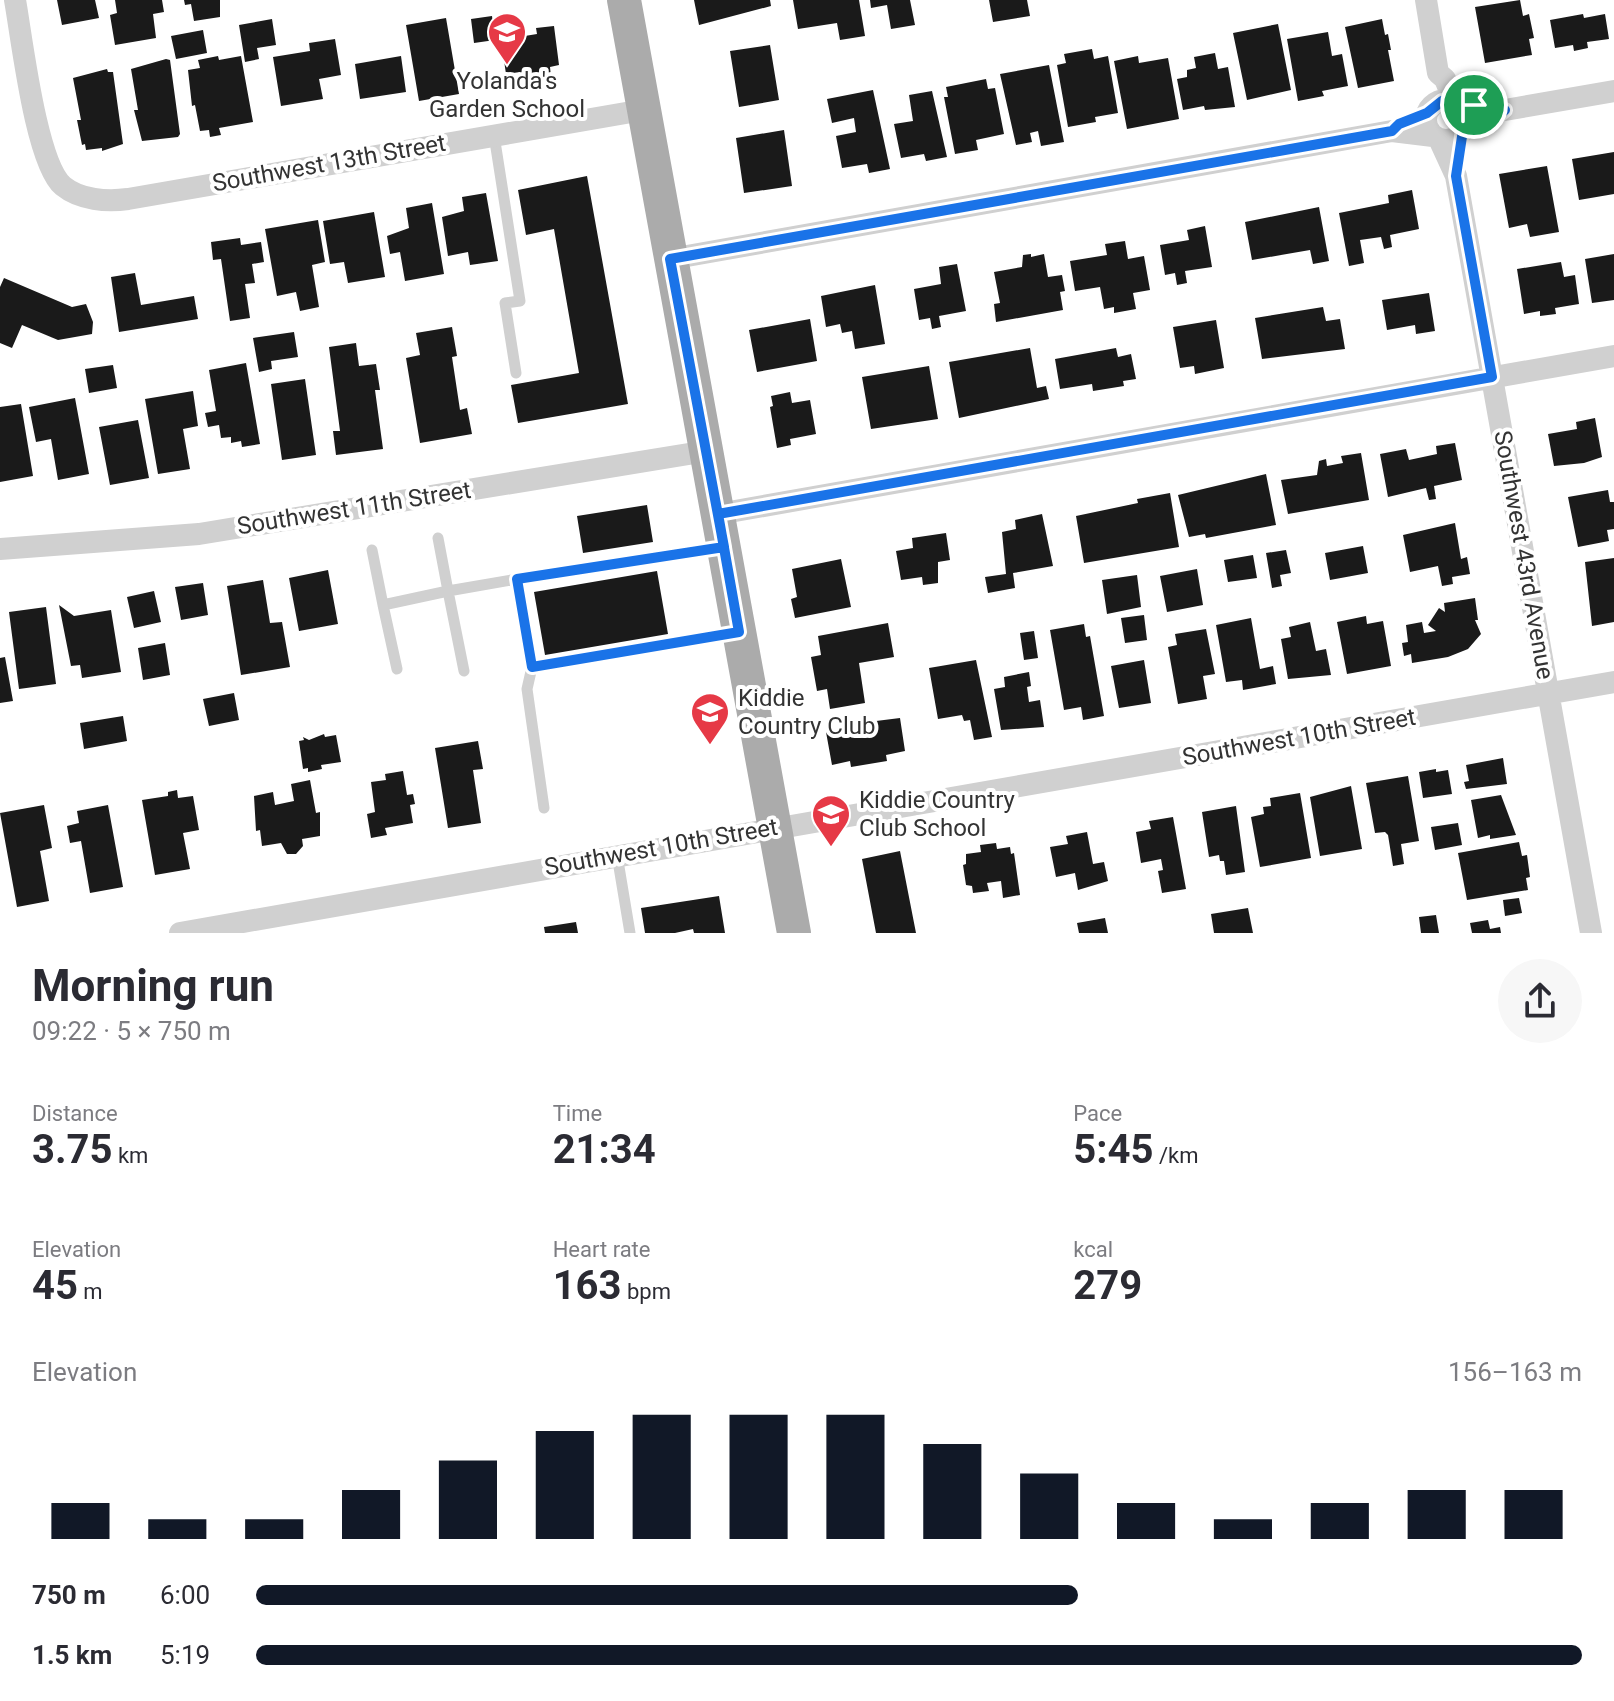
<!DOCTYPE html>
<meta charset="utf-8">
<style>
:root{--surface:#fff;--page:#f7f7f7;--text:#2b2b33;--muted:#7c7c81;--accent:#111827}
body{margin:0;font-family:Roboto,sans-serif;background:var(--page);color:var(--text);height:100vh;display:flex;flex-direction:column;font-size:30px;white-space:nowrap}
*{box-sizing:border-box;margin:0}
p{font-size:26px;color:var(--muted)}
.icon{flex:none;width:44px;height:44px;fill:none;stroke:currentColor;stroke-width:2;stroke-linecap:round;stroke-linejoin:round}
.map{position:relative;height:933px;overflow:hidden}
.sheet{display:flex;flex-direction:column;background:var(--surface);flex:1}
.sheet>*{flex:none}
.pin{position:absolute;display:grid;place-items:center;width:68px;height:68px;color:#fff;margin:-34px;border:4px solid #fff;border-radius:50%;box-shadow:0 2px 8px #0007}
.round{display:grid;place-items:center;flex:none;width:84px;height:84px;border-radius:42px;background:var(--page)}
.overview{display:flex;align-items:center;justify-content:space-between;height:136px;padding:0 32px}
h1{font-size:44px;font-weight:700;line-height:60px}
.metrics{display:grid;grid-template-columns:repeat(3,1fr);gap:12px;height:136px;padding:8px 32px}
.metrics div{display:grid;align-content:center}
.metrics b{font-size:40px;font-weight:700}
.metrics small{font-size:22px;font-weight:400}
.metrics p{font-size:22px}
.chart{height:224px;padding:16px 32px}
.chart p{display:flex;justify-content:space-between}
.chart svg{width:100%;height:144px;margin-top:8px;stroke:var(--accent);stroke-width:6}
ul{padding:0 32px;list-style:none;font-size:26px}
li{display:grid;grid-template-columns:128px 96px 1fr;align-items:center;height:60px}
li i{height:20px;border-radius:10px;background:var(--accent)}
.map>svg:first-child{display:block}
.building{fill:#1a1a1a}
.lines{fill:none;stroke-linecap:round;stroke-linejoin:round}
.lane{stroke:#d0d0d0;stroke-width:11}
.street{stroke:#d0d0d0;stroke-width:22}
.primary{stroke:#ababab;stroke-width:34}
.route-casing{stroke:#fff;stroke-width:16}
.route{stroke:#1a73e8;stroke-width:10}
.labels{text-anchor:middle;stroke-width:8;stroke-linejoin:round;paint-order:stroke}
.poi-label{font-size:24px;fill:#333;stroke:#fff;text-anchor:start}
.street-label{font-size:24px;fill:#333;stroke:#fff}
</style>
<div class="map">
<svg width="1614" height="933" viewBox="0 0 1614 933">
<rect width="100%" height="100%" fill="#fff"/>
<path class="building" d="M57,0H95L99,18L62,25Z
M115,0H162L164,12L153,14L156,38L115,45L110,15L117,13Z
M184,0H220V17L194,21L191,4L185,5Z
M694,0H770L771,6L699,25Z
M793,0H859L865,36L840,40L837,23L798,29Z
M870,0H910L915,25L891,29L887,5L871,8Z
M989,0H1027L1030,16L993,22Z
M1520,0L1523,16L1529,14L1534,38L1529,39L1532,55L1485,63L1475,7Z
M1583,14L1584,18L1605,14L1609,39L1587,42L1588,48L1574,51L1573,45L1555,48L1550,20Z
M492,16L495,40L474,43L471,19Z
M446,18L459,94L419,101L406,25Z
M272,19L276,45L257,48L259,59L245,62L239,25Z
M1382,19L1385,35L1388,34L1391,50H1388L1394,81L1358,88L1345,27Z
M1278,24L1291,90L1247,100L1233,33Z
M554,26L559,65L550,67L551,77L521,81L520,72L506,74L501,40L537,34L536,28Z
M203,30L207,53L176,59L171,36Z
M1328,32L1332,56L1342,54L1348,86L1322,91L1324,96L1298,101L1287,39Z
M335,39L341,75L319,79L323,99L281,106L273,57L310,51L309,43Z
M770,45L779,100L739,107L730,51Z
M1092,49L1094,59L1108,56L1118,113L1095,117L1096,122L1068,127L1057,65L1066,63L1064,54Z
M1215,53L1218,69L1228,67L1235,107L1205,110L1204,106L1183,110L1177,79L1187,77V70L1196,68L1194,57Z
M218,56L219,60L241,56L253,122L219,128L221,135L210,137L209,130L200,131L195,105L192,106L188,70L200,68L198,60Z
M401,56L406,92L360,99L355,64Z
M1138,56L1139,63L1168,58L1179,119L1127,129L1114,61Z
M166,59L170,60L180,134L178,137L142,141L134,110H138L131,69Z
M1049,65L1064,142L1041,146L1038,131L1030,133L1032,142L1016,145L1000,74Z
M107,69L108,72H113L123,144L102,151V148L86,150L85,144L82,145L77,120H81L73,78Z
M986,79L988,89L995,88L1004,134L976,140L978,150L955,154L944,97H948L946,87Z
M873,90L890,169L869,173L867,164L842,168L836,136L856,132L854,118L832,123L827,99Z
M932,91L947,157L926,161L924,154L901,158L894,124L913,121L909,95Z
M784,130L792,186L744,193L736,138Z
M1614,152V194L1579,200L1572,159Z
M1547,166L1559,232L1530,237L1527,224L1509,228L1499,174Z
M587,176L628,404L518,423L511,385L579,373L554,229L526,235L518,190Z
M1412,190L1419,229L1390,235L1392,247L1384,249L1381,237L1360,240L1364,263L1349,266L1339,213L1389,203L1388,195Z
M486,193L498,261L470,265L468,252L448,256L442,217L464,211L462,197Z
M432,203L444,274L405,281L400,252L390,254L387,236L409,228L406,208Z
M1319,207L1329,261L1313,264L1310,250L1252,260L1245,222Z
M374,212L385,277L348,283L344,262L330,264L323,221Z
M318,220L325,262L312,265L319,307L300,311L296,292L277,296L265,229Z
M1205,226L1212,267L1185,271L1187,283L1177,285L1175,273L1165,275L1160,245L1189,240L1187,230Z
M240,238L241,245L261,242L264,262L252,264L255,283L245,284L250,318L230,321L221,259L213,260L211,242Z
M1125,241L1128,259L1144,256L1150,290L1133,293L1136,309L1114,313V307L1104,309L1100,287L1075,291L1070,261L1107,255L1105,244Z
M1031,254V257L1044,254L1048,277L1062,275L1065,291L1060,292L1063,310L996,322L994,304L1000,303L994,272L1022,267L1023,255Z
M1614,254V300L1592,303L1585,259Z
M1561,262L1564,277L1575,275L1579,304L1555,308L1556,314L1540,316V311L1524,314L1517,269Z
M957,264L966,311L939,316L941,327L932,329L930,318L919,320L914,289L941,284L939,267Z
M135,273L141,305L194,296L198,319L119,332L111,277Z
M4,278L72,307L86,304L93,322L92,334L58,340L22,325L12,348L0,343V287Z
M875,285L885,344L855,349L852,331L842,333L840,324L826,327L821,296Z
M1429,293L1435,331L1416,334L1415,325L1387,330L1382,300Z
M1323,307L1326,321L1340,319L1345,349L1262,359L1255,318Z
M810,319L817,361L757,372L749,330Z
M1216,320L1224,368L1195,374L1194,366L1180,368L1173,327Z
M452,327L457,356L452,357L460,410L467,408L472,434L420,443L406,358L420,355L416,333Z
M294,332L298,357L271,361L272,369L259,372L253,338Z
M356,343L359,366L376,364L380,390H375L383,449L336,455L333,431H340L329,347Z
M1030,348L1037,388L1046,386L1049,399L959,418L949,362Z
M1116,348L1118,357L1131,354L1136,379L1123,381L1124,386L1093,391L1092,384L1060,389L1055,359Z
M246,363L260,444L242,447L241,441L231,443V437L221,438L219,425L208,427L205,413L216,411L209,370Z
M113,365L117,388L89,393L85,369Z
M929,366L938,419L871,429L862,377Z
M305,379L316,455L282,460L271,384Z
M193,391L198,426L183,429L190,469L158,474L145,399Z
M790,392L792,403L810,400L816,434L790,439L791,445L777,448L770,407L773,406L771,396Z
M75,398L89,474L58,480L51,439L36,442L29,407Z
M21,404L33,476L0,482V407Z
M1595,418L1602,457L1584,463L1554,466L1548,434L1577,429L1576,422Z
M138,420L149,478L110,485L99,427Z
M1455,443L1462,480L1434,486L1436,499L1429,500L1426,488L1388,497L1380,454L1406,449L1409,460L1437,454L1436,446Z
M1361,453L1369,500L1288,514L1281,480L1317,475L1319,461L1326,459L1327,466L1343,463L1341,456Z
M1266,474L1276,525L1206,538L1205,534L1189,537L1178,495Z
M1608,490L1610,502H1614V529L1607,530L1609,541L1578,547L1568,497Z
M1170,493L1179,547L1084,563L1076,516L1138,503L1137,499Z
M647,505L653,542L583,553L577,516Z
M1042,514L1053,566L1013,573L1015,588L988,593L985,577L1006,574L1002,532L1016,529L1015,520Z
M1455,523L1461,559L1467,557L1470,574L1452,577L1453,584L1442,586L1438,566L1410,572L1403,535Z
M946,533L950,560L938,562V583L923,585L922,577L901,580L896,551L913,548L912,538Z
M1363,546L1368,573L1330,580L1325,553Z
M1286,550L1291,573L1280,575L1282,586L1272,588L1266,553Z
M1253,555L1257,578L1228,582L1224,560Z
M1614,558V622L1592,626L1585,562Z
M841,559L851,607L795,618L791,599L797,597L792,569Z
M1197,569L1203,605L1167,612L1160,576Z
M328,570L338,624L299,631L289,578Z
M657,571L668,634L545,655L534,592Z
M1137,575L1141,607L1107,614L1102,580Z
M263,580L270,623L282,622L290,667L241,675L227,586Z
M203,583L208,615L181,620L175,587Z
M154,591L161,622L134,628L127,597Z
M1475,598L1478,620H1475L1481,634L1468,649L1448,657L1412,663L1411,654L1404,656L1402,643L1408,642L1406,625L1422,622L1424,633L1436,631L1428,625L1439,608L1445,612L1444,603Z
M59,605L74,616L111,610L121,672L82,678L80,665L71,666Z
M46,607L56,684L19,689L9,612Z
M1144,615L1147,640L1125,643L1121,618Z
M1366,616L1367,624L1383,621L1391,666L1347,674L1337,622Z
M1251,618L1260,669L1273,666L1276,684L1243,690L1242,680L1226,682L1216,625Z
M1310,622L1316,651L1326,649L1331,675L1288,679L1281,639L1291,637L1289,627Z
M888,623L894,657L859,663L865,703L830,709L827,689L817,691L811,657L821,655L818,636Z
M1084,624L1086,637L1090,636L1104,716L1083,720L1081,707L1064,710L1050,630Z
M1206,629L1215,674L1203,676L1207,699L1178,704L1168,647L1177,645L1175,634Z
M1034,631L1038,658L1024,660L1020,633Z
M165,643L170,675L143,680L138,648Z
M5,657L13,701L0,703V658Z
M976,660L992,737L974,740L970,720L964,721L962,715L938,719L929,668Z
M1144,660L1151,703L1119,708L1111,666Z
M1029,672L1031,686L1027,687L1029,702L1040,700L1044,727L1001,730L994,689L1005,687L1004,677Z
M234,693L239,720L209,726L203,699Z
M123,716L127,741L84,749L80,723Z
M900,718L905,751L886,755L887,761L851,767L850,761L832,765L826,732L848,728V725L856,724V727L869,724L868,722Z
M324,734L325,737L336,735L341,762L321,765L322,769L308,772V768L303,769L299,741L304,740L303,737L309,740Z
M478,741L483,769L473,770L481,823L448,828L435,748Z
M1503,758L1507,784L1466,789L1464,782L1469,781L1466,765Z
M1436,769V772L1448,770L1452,794L1423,798L1419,772Z
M403,771L407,795L413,794L415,804L410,805L413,823L385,828L387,835L371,838L367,814L375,812L371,782L386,780L385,774Z
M1408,776L1419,841L1401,844L1404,864L1393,866L1388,835L1385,832L1375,833L1366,783Z
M310,780L316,813L320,812V836L302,839L303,846L296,854H287L281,843L262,846L260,830L256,831L254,796L273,792L275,805L294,801L291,784Z
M1351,786L1362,849L1320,856L1310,797Z
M177,790L178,798L193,796L199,830L183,833L190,869L155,875L142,800L168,796V792Z
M1300,793L1311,858L1260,867L1251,817L1264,814L1263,807L1271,806L1270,798Z
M1501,795L1516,835L1490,839V835L1478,838L1471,800Z
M44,805L52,848L40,851L49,901L17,907L0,813Z
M108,805L123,887L90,893L81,841L70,843L67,826L79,823L77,811Z
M1236,806L1245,872L1226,875L1224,861H1220L1219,855L1209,857L1202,812Z
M1173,817L1186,889L1162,893L1158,871L1163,870L1161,859L1141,863L1136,832L1151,829L1149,821Z
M1458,823L1462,845L1435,850L1431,827Z
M1087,832L1093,864L1104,862L1108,881L1078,890L1075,873L1056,877L1050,847L1068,844L1066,836Z
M1519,842L1522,856L1527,855L1530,877L1526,878L1528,890L1467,900L1458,853Z
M996,843L997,849L1010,847L1011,854L1014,853L1020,895L1003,898L1001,881L987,883L989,891L973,893L972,886L966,885L963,865L966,864V854L981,852L980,845Z
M900,851L916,933H876L862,859Z
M719,896L725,933H694L693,929L675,933H645L641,908Z
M1519,898L1522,913L1505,916L1503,900Z
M1248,908L1253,933H1214L1211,914Z
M1436,915L1439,933H1421L1419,917Z
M1105,918L1108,933H1079L1077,923Z
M1488,920L1490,929L1500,927L1501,933H1472L1470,923Z
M576,922L578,933H545L544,927Z"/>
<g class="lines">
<path class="lane" d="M494,135L520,301L505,303L516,373
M719,548L517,579L532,667L735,633
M372,550L383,605
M532,667L527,689L544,808
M397,669L383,605L448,591L438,538
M464,671L448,591L517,579
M617,855L630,933"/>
<path class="street" d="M15,0C22,39 36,163 63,186C80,200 107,202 128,199L643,110
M1426,0L1438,73L1445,79L1455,103
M1426 120a20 20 0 1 1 40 0a20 20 0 1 1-40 0Z
M1458,105L1505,110L1614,91
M1439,139L1456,176L1591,933
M670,259L1392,131L1433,136
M718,514L1614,356
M0,549L199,534L707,451
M180,933L1614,682"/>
<path class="primary" d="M624,0L794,933"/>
</g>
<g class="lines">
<defs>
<path id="route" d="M1474,105H1458L1442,101L1427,113L1399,124L1392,131L670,259L724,547L517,579L532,667L739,632L718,514L1492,377L1456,176L1463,130L1497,117L1505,110L1474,105"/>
</defs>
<use href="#route" class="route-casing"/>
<use href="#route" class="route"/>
</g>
<defs>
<symbol id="school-pin" viewBox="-11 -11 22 30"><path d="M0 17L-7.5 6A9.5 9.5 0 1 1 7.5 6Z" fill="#e63946" stroke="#fff"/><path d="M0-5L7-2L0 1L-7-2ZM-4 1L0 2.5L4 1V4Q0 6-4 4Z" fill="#fff"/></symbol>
</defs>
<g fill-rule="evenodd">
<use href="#school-pin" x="485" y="10" width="44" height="60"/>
<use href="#school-pin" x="688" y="690" width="44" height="60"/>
<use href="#school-pin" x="809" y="792" width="44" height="60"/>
</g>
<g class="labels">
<g class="poi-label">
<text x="507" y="89" text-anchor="middle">Yolanda's<tspan x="507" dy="28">Garden School</tspan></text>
<text x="738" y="706">Kiddie<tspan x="738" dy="28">Country Club</tspan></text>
<text x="859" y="808">Kiddie Country<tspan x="859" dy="28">Club School</tspan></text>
</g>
<g class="street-label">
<text transform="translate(329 163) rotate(-10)" y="8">Southwest 13th Street</text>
<text transform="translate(354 508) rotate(-9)" y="8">Southwest 11th Street</text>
<text transform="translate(1524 555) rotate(80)" y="8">Southwest 43rd Avenue</text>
<text transform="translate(1299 737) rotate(-10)" y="8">Southwest 10th Street</text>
<text transform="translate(661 847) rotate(-10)" y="8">Southwest 10th Street</text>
</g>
</g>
</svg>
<div class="pin" style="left:1474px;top:105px;background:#1e9e55"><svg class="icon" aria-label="arrive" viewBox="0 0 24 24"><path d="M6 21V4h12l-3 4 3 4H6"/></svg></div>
</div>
<section class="sheet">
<div class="overview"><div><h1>Morning run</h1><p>09:22 · 5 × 750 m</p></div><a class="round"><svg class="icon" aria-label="share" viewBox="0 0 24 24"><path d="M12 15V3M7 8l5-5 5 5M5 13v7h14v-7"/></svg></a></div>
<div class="metrics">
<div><p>Distance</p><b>3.75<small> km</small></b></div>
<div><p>Time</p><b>21:34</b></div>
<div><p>Pace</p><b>5:45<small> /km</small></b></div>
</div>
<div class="metrics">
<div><p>Elevation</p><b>45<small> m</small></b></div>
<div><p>Heart rate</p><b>163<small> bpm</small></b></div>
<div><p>kcal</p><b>279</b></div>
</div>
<div class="chart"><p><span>Elevation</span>156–163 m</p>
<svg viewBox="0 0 160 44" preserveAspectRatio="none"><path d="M5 44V33M15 44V38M25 44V38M35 44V29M45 44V20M55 44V11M65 44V6M75 44V6M85 44V6M95 44V15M105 44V24M115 44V33M125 44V38M135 44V33M145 44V29M155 44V29"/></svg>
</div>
<ul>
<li><b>750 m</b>6:00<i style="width:62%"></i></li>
<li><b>1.5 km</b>5:19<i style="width:100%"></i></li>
</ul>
</section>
